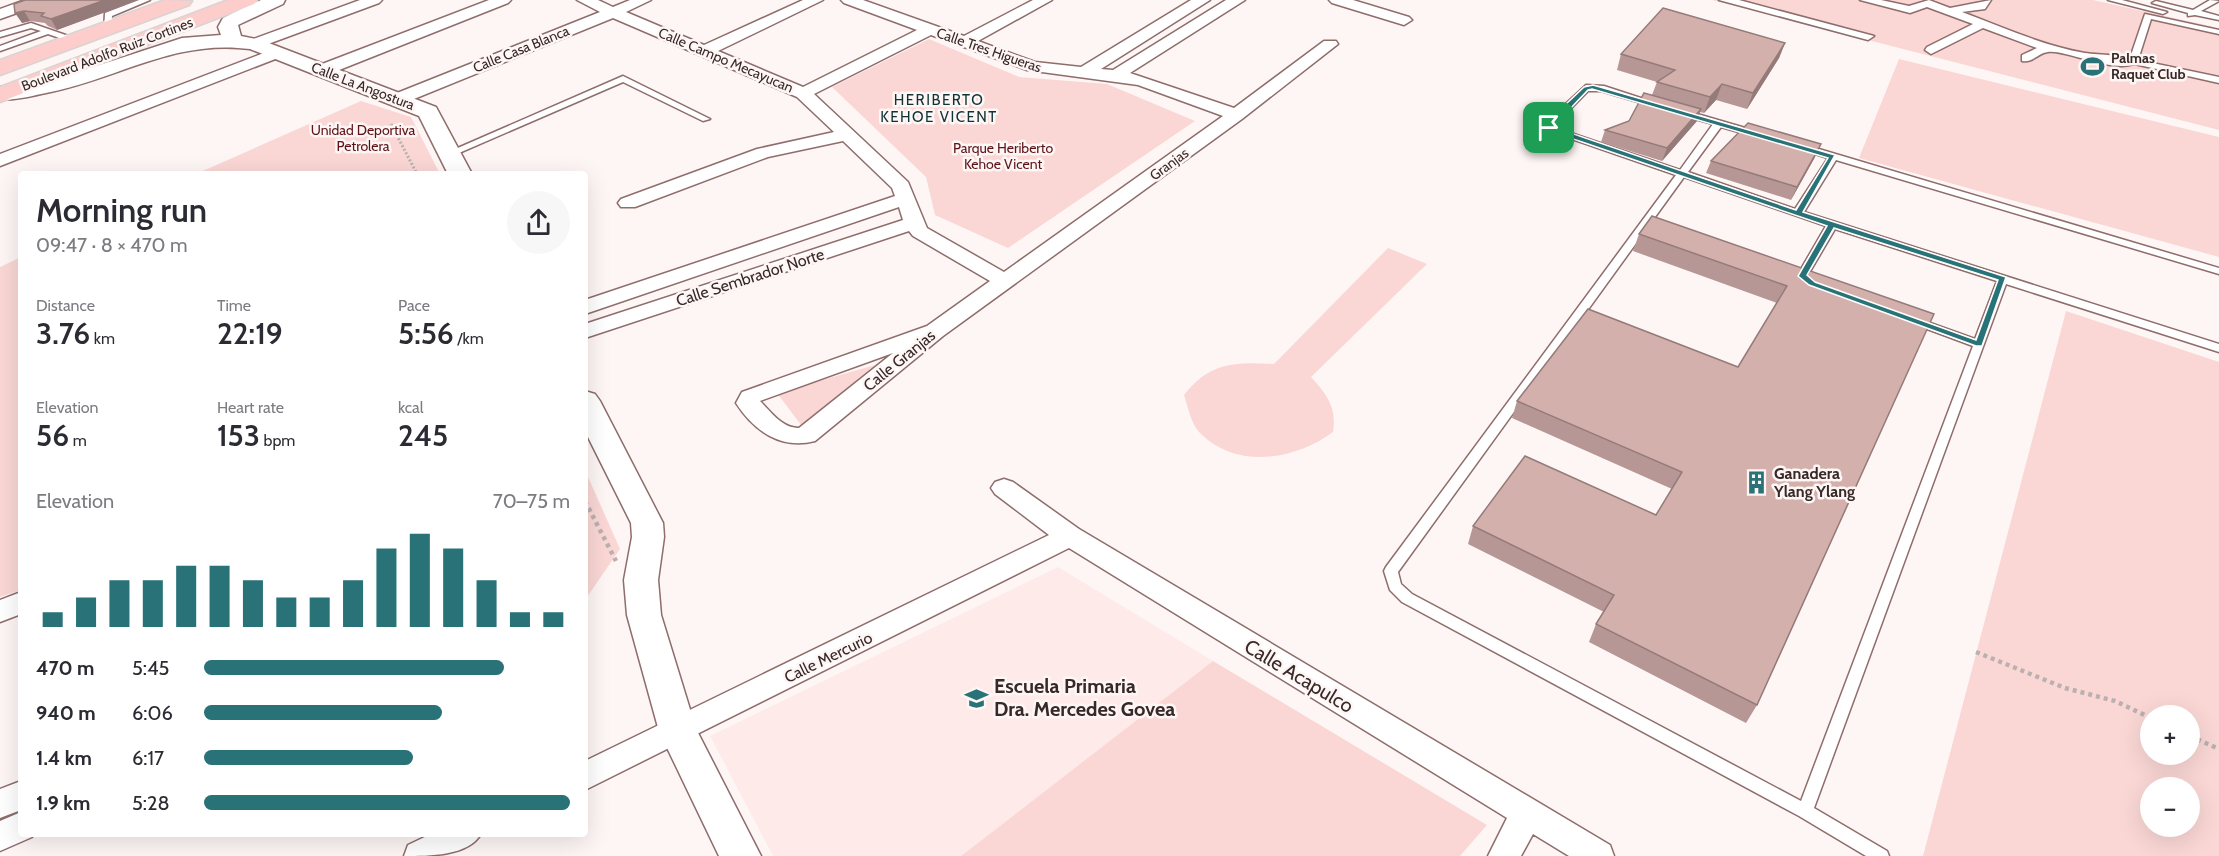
<!DOCTYPE html>
<meta charset="utf-8">
<style>
:root{--surface:#fff;--page:#f7f7f7;--text:#2b2b33;--muted:#7c7c81;--accent:#287278}
body{margin:0;font-family:Cabin,sans-serif;background:var(--page);color:var(--text);height:100vh;display:flex;flex-direction:column;font-size:22px;white-space:nowrap}
*{box-sizing:border-box;margin:0}
p{font-size:20px;color:var(--muted)}
.icon{flex:none;width:33px;height:33px;fill:none;stroke:currentColor;stroke-width:2;stroke-linecap:round;stroke-linejoin:round}
.map{position:relative;flex:1;overflow:hidden}
.drawer{position:absolute;left:18px;top:171px;width:570px;height:666px;display:flex;flex-direction:column;background:var(--surface);border-radius:6px;box-shadow:0 6px 24px #0002}
.drawer>*{flex:none}
.fabs{position:absolute;left:2140px;top:705px;display:grid;gap:12px}
.fabs a{display:grid;place-items:center;width:60px;height:60px;border-radius:50%;background:var(--surface);box-shadow:0 6px 24px #0002;font-size:30px}
.pin{position:absolute;display:grid;place-items:center;width:51px;height:51px;color:#fff;margin:-26px;border-radius:12px;box-shadow:0 3px 9px #0006}
.round{display:grid;place-items:center;flex:none;width:63px;height:63px;border-radius:32px;background:var(--page)}
.head{display:flex;align-items:center;justify-content:space-between;height:102px;padding:0 18px}
h1{font-size:33px;font-weight:600;line-height:45px}
.metrics{display:grid;grid-template-columns:repeat(3,1fr);gap:9px;height:102px;padding:6px 18px}
.metrics div{display:grid;align-content:center}
.metrics b{font-size:30px;font-weight:600}
.metrics small{font-size:16px;font-weight:400}
.metrics p{font-size:16px}
.chart{height:168px;padding:12px 18px}
.chart p{display:flex;justify-content:space-between}
.chart svg{width:100%;height:108px;margin-top:6px;stroke:var(--accent);stroke-width:6}
ul{padding:0 18px;list-style:none;font-size:20px}
li{display:grid;grid-template-columns:96px 72px 1fr;align-items:center;height:45px}
li i{height:15px;border-radius:8px;background:var(--accent)}
.map>svg:first-child{display:block}
.built{fill:#feebe9}
.green{fill:#fad7d5;fill-rule:evenodd}
.lines{fill:none;stroke-linecap:round;stroke-linejoin:round}
.service-casing{stroke:#8e6d6b;stroke-width:3}
.pedestrian-casing{stroke:#8e6d6b;stroke-width:3}
.minor-casing{stroke:#8e6d6b;stroke-width:3}
.tertiary-casing{stroke:#8e6d6b;stroke-width:3}
.primary-casing{stroke:#d7d4d4;stroke-width:3}
.path-far1{stroke:#bab0af;stroke-width:3;stroke-dasharray:2 2;stroke-linecap:butt}
.path{stroke:#bab0af;stroke-width:4.5;stroke-dasharray:4 4;stroke-linecap:butt}
.service{fill:#fff;fill-rule:evenodd}
.pedestrian{fill:#fff;fill-rule:evenodd}
.minor{fill:#fff;fill-rule:evenodd}
.tertiary{fill:#fff;fill-rule:evenodd}
.primary{fill:#fdcdcb;fill-rule:evenodd}
.wall{fill:#b69795}
.shaded-wall{fill:#947b79}
.building{fill:#d4b0ad;stroke:#947b79;stroke-width:1.5}
.route{fill:#287278;stroke:#fff;stroke-width:1.5;fill-rule:evenodd}
.labels{text-anchor:middle;stroke-width:5;stroke-linejoin:round;paint-order:stroke}
.far-street-label{font-size:14px;fill:#372928;stroke:#fef6f5}
.far-poi-label{font-size:14px;font-weight:bold;fill:#372928;stroke:#fef6f5;text-anchor:start}
.far-park-label{font-size:14px;fill:#5e1318;stroke:#fef6f5}
.far-neighbourhood-label{font-size:15px;letter-spacing:1.5px;fill:#0f3235;stroke:#fef6f5}
.street-label{font-size:16px;fill:#372928;stroke:#fef6f5}
.poi-label{font-size:16px;font-weight:bold;fill:#372928;stroke:#fef6f5;text-anchor:start}
.near-street-label{font-size:20px;fill:#372928;stroke:#fef6f5}
.near-poi-label{font-size:20px;font-weight:bold;fill:#372928;stroke:#fef6f5;text-anchor:start}
</style>
<div class="map">
<svg width="2219" height="856" viewBox="0 0 2219 856">
<rect width="100%" height="100%" fill="#fef6f5"/>
<path class="built" d="M1058,567L1213,661L961,856H773L710,736Z"/>
<path class="green" d="M1712,0H2093L2219,28V130Z
M929,39L1019,77L1107,84L1195,121L1008,248L935,215L926,177L832,87Z
M1899,59L2219,137V257L1859,158Z
M361,101L411,117L440,174H196Z
M1388,248L1427,264L1311,377C1327,395 1337,407 1333,432C1295,460 1237,470 1200,433C1191,424 1188,407 1184,395C1210,362 1235,362 1274,364Z
M21,257V590L0,597V267Z
M2066,311L2219,362V856H1923ZM2151,716H2190V754H2151ZM2151,788H2190V826H2151Z
M875,365L801,425L777,393Z
M585,470L620,549L585,600Z
M1213,661L1487,825L1460,856H961Z"/>
<g class="lines">
<defs>
<path id="service" d="M139,0H150L112,16L111,28L104,30L105,13Z
M2108,0H2122L2167,12L2163,14Z
M2210,0L2219,1L2201,11L2219,16V20L2195,15L2188,16V13L2152,3L2156,1L2193,10Z
M2145,14L2219,30V34L2151,19L2138,60L2219,77V83L2130,63L2129,61Z
M31,23L77,39L78,41L74,43L48,34L0,51V46L41,31L31,28L0,37V32Z
M623,76L710,119L703,121L623,82L452,156L449,157L444,154Z
M1586,85L1604,86L1659,104L1655,107L1601,91H1588L1553,127L1680,170L1713,124L1681,115V111H1687L1759,132L1760,134L1756,137L1721,127L1688,172L1795,209L1828,158L1799,149L1797,147L1802,144L2219,268V274L1836,160L1804,212L2219,344V352L2006,284L1814,808L1887,851L1889,856H1866L1799,816L1402,602L1390,590L1384,571L1386,567L1676,175L1546,130V122ZM1684,177L1826,226L1797,276L1809,285L1814,282L1808,275L1835,229L1997,281L1975,339L1919,319H1911L1910,321L1911,323L1973,346L1801,801L1412,594L1401,584L1398,572Z"/>
<path id="pedestrian" d="M1719,0H1739L1874,36L1868,40Z
M1860,0H1881L1909,6L1929,0L1950,8L1991,0L1985,9L1962,12C2002,27 2044,46 2085,53C2097,55 2132,55 2139,61C2121,77 2065,49 2048,52C2038,53 2033,63 2022,61V55L2037,48L1983,28L1931,54L1925,50L1927,47L1973,24L1927,7L1910,13Z"/>
<path id="minor" d="M25,0H48L45,3L0,19V9Z
M360,0H382L379,3L260,47L254,49L246,44L248,41Z
M489,0H511L508,3L329,74L323,75L315,70L317,66Z
M577,0H598L613,7L630,0H651L626,12L704,45L803,0H823L718,51L803,87L917,30L844,3L841,0H863L964,36L1033,0H1052L978,41L1035,62L1081,67L1191,0H1210L1101,69L1113,70L1226,0H1245L1130,73L1234,108L1324,41H1336L1338,44L1242,119L943,336L815,441C781,450 754,431 736,403L742,392L927,326L990,281L913,236L909,231L585,338V324L903,220L899,207L585,314V300L895,196L892,188L843,141L768,157L635,207H621L618,203L621,199L757,149L834,132L797,97L613,18L404,103H392L389,99L392,95L600,12ZM931,35L1027,70L1138,85L1223,116L1004,272L927,228L908,182L814,94ZM893,353L799,428C782,428 772,413 760,401Z
M1329,0H1353L1409,17L1412,20L1404,25L1332,3Z
M277,48L285,53L283,56L0,166V154Z
M1004,479L1013,482L1079,529L1610,845L1614,856H1569L1533,834L1521,856H1488L1507,818L1069,548L585,790V761L1049,535L995,494L991,488L995,482Z
M21,592V614L0,622V600Z
M21,781V810L0,818V789Z
M21,812V834H34L32,837L0,851V821Z
M431,834H481C468,856 430,856 404,856L408,845Z"/>
<path id="tertiary" d="M261,0H285L283,4L238,25L241,36L261,40L436,107L472,174H448L419,116L250,49C173,39 118,79 46,93C31,96 14,101 0,99V87L60,78L182,38L221,35L218,27L223,18Z
M585,391L595,394L600,401L663,523L664,537L658,580L661,615L696,729L761,856H719L659,731L627,615L624,580L632,537L631,523L585,431Z"/>
<path id="primary" d="M165,0L192,1L189,5L0,75V60Z
M228,0H257L254,4L0,102V87Z"/>
</defs>
<use href="#service" class="service-casing"/>
<use href="#pedestrian" class="pedestrian-casing"/>
<use href="#minor" class="minor-casing"/>
<use href="#tertiary" class="tertiary-casing"/>
<use href="#primary" class="primary-casing"/>
<path class="path-far1" d="M391,124L417,174"/>
<path class="path" d="M585,501L616,561
M1976,652L2065,688L2115,701L2151,718
M2190,736L2219,749"/>
<use href="#service" class="service"/>
<use href="#pedestrian" class="pedestrian"/>
<use href="#minor" class="minor"/>
<use href="#tertiary" class="tertiary"/>
<use href="#primary" class="primary"/>
</g>
<path class="wall" d="M25,0H138L57,30L48,26L45,23L30,21L22,23Z
M1785,43L1779,58L1747,109L1716,100L1704,113L1700,112L1697,121L1662,161L1601,142L1605,130L1629,121L1652,95L1657,82L1617,70L1621,54Z
M1815,157L1791,200L1706,173L1711,161Z
M1639,234L1934,314L1757,705L1746,723L1589,642L1596,624L1604,612L1468,544L1473,526L1656,515L1672,489L1512,418L1517,401L1738,367L1777,303L1633,251Z"/>
<path class="shaded-wall" d="M105,0H138L57,30L51,19Z
M24,11L30,21L22,23L15,13Z
M1785,43L1779,58L1747,109L1753,93Z
M1722,84L1716,100L1704,113L1710,97Z
M1701,109L1697,121L1662,161L1667,148Z
M1821,144L1815,157L1791,200L1797,187Z"/>
<path class="building" d="M25,0H105L51,19L41,16L44,13L24,11L15,13L14,4Z
M1663,8L1785,43L1753,93L1722,84L1710,97L1657,82L1675,70L1621,54Z
M1644,93L1701,109L1667,148L1605,130L1629,121Z
M1748,123L1821,144L1797,187L1711,161Z
M1652,216L1934,314L1757,705L1596,624L1614,595L1473,526L1525,456L1656,515L1682,472L1517,401L1588,309L1738,367L1787,286L1639,234Z"/>
<path class="route" d="M1593,85L1835,155L1803,212L2006,277L1982,346H1976L1809,285L1798,276L1827,226L1547,130L1546,123L1584,87ZM1592,89L1828,158L1796,210L1553,127L1588,90ZM1834,228L1998,280L1976,340L1815,282L1807,275Z"/>
<defs>
<symbol id="stadium-bare" viewBox="-9 -9 18 18"><path d="M0-5a6.5 5 0 1 0 0 10a6.5 5 0 1 0 0-10ZM-3.5-1.8h7v3.6h-7Z" fill="#287278" stroke="#fef6f5" stroke-width="2.5" paint-order="stroke"/></symbol>
<symbol id="building-bare" viewBox="-9 -9 18 18"><path d="M-4-6H4V6H1V3H-1V6H-4ZM-2.5-4.3h1.7v1.8h-1.7ZM.8-4.3h1.7v1.8H.8ZM-2.5-1h1.7V.8h-1.7ZM.8-1h1.7V.8H.8Z" fill="#287278" stroke="#fef6f5" stroke-width="2.5" paint-order="stroke"/></symbol>
<symbol id="school-bare" viewBox="-9 -9 18 18"><path d="M0-5L7-2L0 1L-7-2ZM-4 1L0 2.5L4 1V4Q0 6-4 4Z" fill="#287278" stroke="#fef6f5" stroke-width="2.5" paint-order="stroke"/></symbol>
</defs>
<g fill-rule="evenodd">
<use href="#stadium-bare" x="2076" y="50" width="33" height="33"/>
<use href="#building-bare" x="1740" y="466" width="33" height="33"/>
<use href="#school-bare" x="960" y="682" width="33" height="33"/>
</g>
<g class="labels">
<g class="far-street-label">
<text transform="translate(521 49) rotate(-22)" y="5">Calle Casa Blanca</text>
<text transform="translate(989 50) rotate(19)" y="5">Calle Tres Higueras</text>
<text transform="translate(107 54) rotate(-21)" y="5">Boulevard Adolfo Ruiz Cortines</text>
<text transform="translate(726 60) rotate(23)" y="5">Calle Campo Mecayucan</text>
<text transform="translate(363 86) rotate(21)" y="5">Calle La Angostura</text>
<text transform="translate(1169 164) rotate(-36)" y="5">Granjas</text>
</g>
<g class="far-poi-label">
<text x="2111" y="63">Palmas<tspan x="2111" dy="16">Raquet Club</tspan></text>
</g>
<g class="far-park-label">
<text x="363" y="135">Unidad Deportiva<tspan x="363" dy="16">Petrolera</tspan></text>
<text x="1003" y="153">Parque Heriberto<tspan x="1003" dy="16">Kehoe Vicent</tspan></text>
</g>
<g class="far-neighbourhood-label">
<text x="939" y="105">HERIBERTO<tspan x="939" dy="17">KEHOE VICENT</tspan></text>
</g>
<g class="street-label">
<text transform="translate(750 277) rotate(-18)" y="6">Calle Sembrador Norte</text>
<text transform="translate(899 360) rotate(-39)" y="6">Calle Granjas</text>
<text transform="translate(828 657) rotate(-26)" y="6">Calle Mercurio</text>
</g>
<g class="poi-label">
<text x="1774" y="479">Ganadera<tspan x="1774" dy="18">Ylang Ylang</tspan></text>
</g>
<g class="near-street-label">
<text transform="translate(1299 676) rotate(31)" y="7">Calle Acapulco</text>
</g>
<g class="near-poi-label">
<text x="994" y="693">Escuela Primaria<tspan x="994" dy="23">Dra. Mercedes Govea</tspan></text>
</g>
</g>
</svg>
<div class="fabs">
<a>+</a>
<a>−</a>
</div>
<div class="pin" style="left:1549px;top:128px;background:#1e9e55"><svg class="icon" aria-label="arrive" viewBox="0 0 24 24"><path d="M6 21V4h12l-3 4 3 4H6"/></svg></div>
<section class="drawer">
<div class="head"><div><h1>Morning run</h1><p>09:47 · 8 × 470 m</p></div><a class="round"><svg class="icon" aria-label="share" viewBox="0 0 24 24"><path d="M12 15V3M7 8l5-5 5 5M5 13v7h14v-7"/></svg></a></div>
<div class="metrics">
<div><p>Distance</p><b>3.76<small> km</small></b></div>
<div><p>Time</p><b>22:19</b></div>
<div><p>Pace</p><b>5:56<small> /km</small></b></div>
</div>
<div class="metrics">
<div><p>Elevation</p><b>56<small> m</small></b></div>
<div><p>Heart rate</p><b>153<small> bpm</small></b></div>
<div><p>kcal</p><b>245</b></div>
</div>
<div class="chart"><p><span>Elevation</span>70–75 m</p>
<svg viewBox="0 0 160 44" preserveAspectRatio="none"><path d="M5 44V38M15 44V32M25 44V25M35 44V25M45 44V19M55 44V19M65 44V25M75 44V32M85 44V32M95 44V25M105 44V12M115 44V6M125 44V12M135 44V25M145 44V38M155 44V38"/></svg>
</div>
<ul>
<li><b>470 m</b>5:45<i style="width:82%"></i></li>
<li><b>940 m</b>6:06<i style="width:65%"></i></li>
<li><b>1.4 km</b>6:17<i style="width:57%"></i></li>
<li><b>1.9 km</b>5:28<i style="width:100%"></i></li>
</ul>
</section>
</div>
